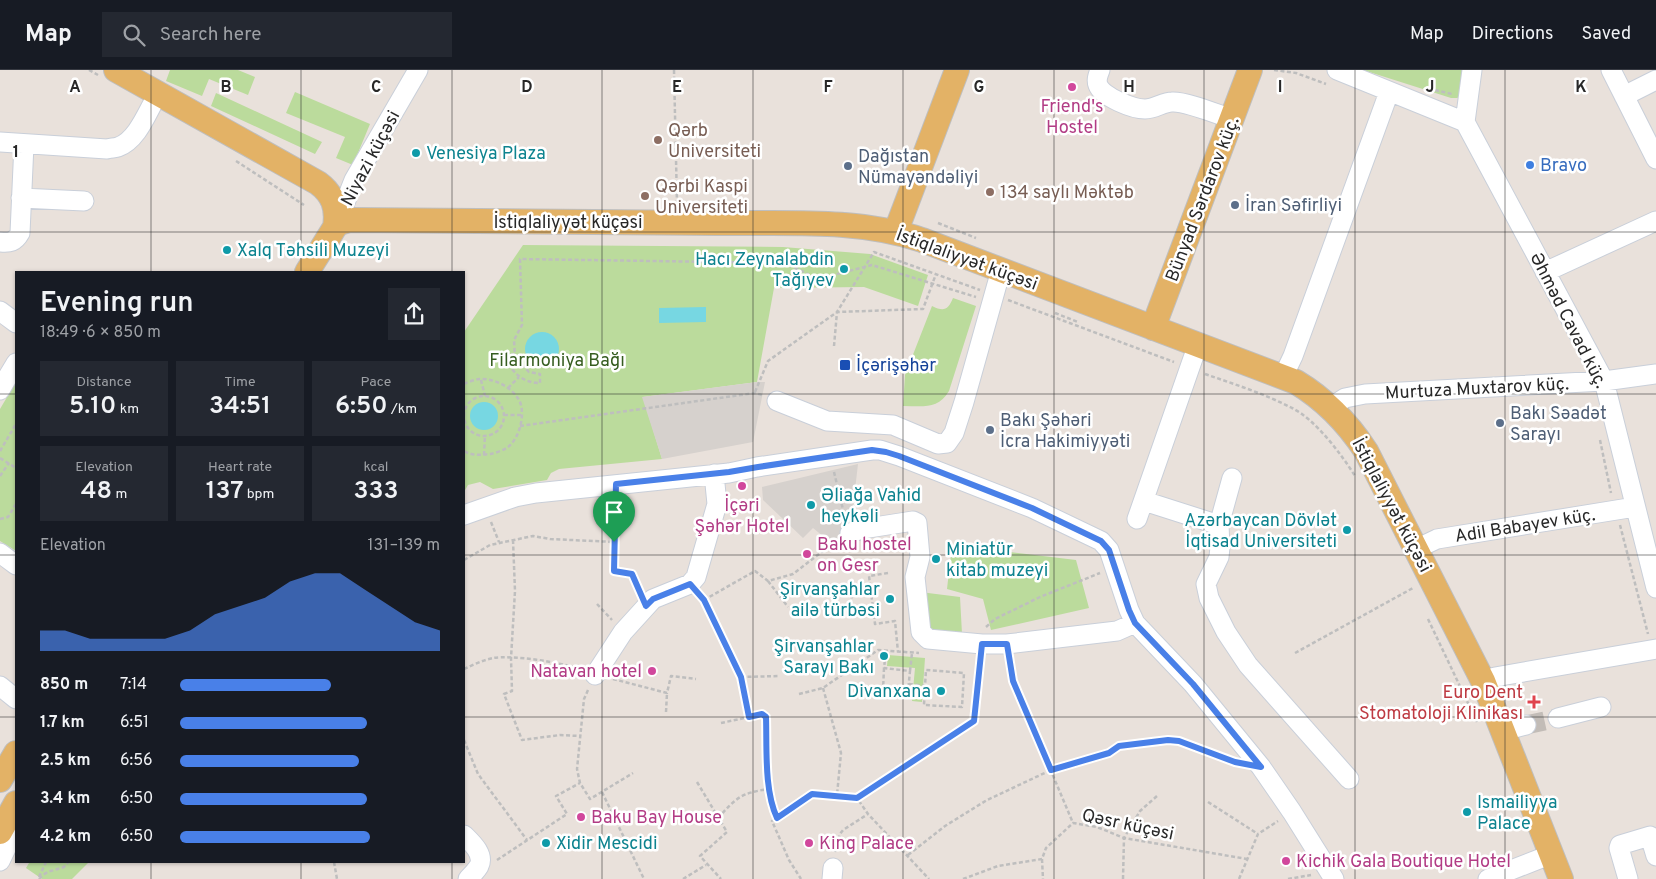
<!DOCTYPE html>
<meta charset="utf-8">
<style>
:root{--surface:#171b24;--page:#242831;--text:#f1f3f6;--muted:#9ea1a6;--line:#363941;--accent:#4980e8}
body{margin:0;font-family:Overpass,sans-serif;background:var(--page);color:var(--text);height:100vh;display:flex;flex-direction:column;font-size:19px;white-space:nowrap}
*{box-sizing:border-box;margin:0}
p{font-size:16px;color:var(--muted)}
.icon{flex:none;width:28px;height:28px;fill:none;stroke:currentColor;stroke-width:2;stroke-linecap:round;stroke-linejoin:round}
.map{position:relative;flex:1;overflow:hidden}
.sheet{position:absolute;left:15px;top:201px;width:450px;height:592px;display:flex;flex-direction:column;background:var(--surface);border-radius:0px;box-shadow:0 1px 4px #0004}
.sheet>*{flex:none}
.pin{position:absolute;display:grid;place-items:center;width:42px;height:42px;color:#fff;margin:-51px -21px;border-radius:50% 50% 50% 0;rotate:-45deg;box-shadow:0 0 5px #0007}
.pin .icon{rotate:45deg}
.round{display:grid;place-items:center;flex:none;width:52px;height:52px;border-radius:0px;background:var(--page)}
.summary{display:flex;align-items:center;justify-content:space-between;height:85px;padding:0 25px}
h1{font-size:28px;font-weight:600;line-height:38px}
.figures{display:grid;grid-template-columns:repeat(3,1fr);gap:8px;height:85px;padding:5px 25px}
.figures div{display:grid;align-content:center;border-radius:0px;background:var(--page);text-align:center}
.figures b{font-size:25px;font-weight:600}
.figures small{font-size:14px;font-weight:400}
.figures p{font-size:14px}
.chart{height:140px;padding:10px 25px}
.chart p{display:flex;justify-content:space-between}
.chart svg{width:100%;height:90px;margin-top:5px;fill:var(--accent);opacity:.7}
ul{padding:0 25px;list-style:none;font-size:16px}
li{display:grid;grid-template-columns:80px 60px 1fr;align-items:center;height:38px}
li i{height:12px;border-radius:6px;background:var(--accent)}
header{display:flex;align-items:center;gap:30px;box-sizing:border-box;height:70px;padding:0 25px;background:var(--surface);border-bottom:1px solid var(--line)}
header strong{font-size:24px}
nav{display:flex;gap:28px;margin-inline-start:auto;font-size:18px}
.search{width:350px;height:45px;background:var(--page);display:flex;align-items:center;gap:12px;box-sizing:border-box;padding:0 18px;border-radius:0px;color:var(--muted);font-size:19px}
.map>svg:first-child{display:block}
.green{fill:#bbdb9c}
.plaza{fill:#d6d1cd}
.water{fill:#77d7e2}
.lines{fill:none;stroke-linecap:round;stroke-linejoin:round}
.minor-tunnel{stroke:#c2bcb7;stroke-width:19;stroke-dasharray:19 9;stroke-linecap:butt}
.minor-casing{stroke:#c9cfd9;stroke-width:21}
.major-casing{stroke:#bebebe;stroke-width:26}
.path{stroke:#bebebe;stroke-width:2.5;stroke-dasharray:4 2.5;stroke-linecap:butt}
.minor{stroke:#fff;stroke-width:19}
.major{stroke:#e3b266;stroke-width:24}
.route-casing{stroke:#fff;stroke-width:10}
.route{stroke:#4980e8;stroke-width:6}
.grid{fill:none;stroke:#282828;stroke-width:1;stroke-opacity:0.55}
.hotel-dot{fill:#d1479c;stroke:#fff;stroke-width:2}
.education-dot{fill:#8d6e63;stroke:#fff;stroke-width:2}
.culture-dot{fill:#0f9aa8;stroke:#fff;stroke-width:2}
.shop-dot{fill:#3f7fe0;stroke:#fff;stroke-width:2}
.service-dot{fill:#5c6f8a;stroke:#fff;stroke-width:2}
.transit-dot{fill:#1a4fb4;stroke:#fff;stroke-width:2}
.health-dot{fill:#e0444e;stroke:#fff;stroke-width:2}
.labels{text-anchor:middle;stroke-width:5;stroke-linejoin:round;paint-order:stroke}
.hotel-label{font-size:18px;fill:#b23c85;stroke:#fff;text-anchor:start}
.education-label{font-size:18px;fill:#785e54;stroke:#fff;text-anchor:start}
.culture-label{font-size:18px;fill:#0d838f;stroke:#fff;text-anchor:start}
.service-label{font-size:18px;fill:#4e5e75;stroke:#fff;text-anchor:start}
.street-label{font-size:18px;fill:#282828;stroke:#fff}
.shop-label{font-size:18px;fill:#366cbe;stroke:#fff;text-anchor:start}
.park-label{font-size:18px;fill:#365d20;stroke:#fff}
.transit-label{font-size:18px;fill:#164399;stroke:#fff;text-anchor:start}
.health-label{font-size:18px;fill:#be3a42;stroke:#fff;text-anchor:end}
.grid-label{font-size:16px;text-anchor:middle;font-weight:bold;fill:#282828;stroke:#fff;stroke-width:5;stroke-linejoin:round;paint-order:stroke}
</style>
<header>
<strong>Map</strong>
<div class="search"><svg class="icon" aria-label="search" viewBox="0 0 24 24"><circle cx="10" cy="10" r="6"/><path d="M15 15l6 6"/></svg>Search here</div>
<nav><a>Map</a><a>Directions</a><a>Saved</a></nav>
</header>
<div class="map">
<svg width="1656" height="809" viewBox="0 0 1656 809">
<rect width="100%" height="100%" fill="#e9e1db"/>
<path class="green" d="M170,0H238L255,7L248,25L209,9L202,26L166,11Z
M1363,0H1468L1462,26L1457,28H1451Z
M295,22L370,54L353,95L336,88L345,67L286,43Z
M216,23L322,72L315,84L211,36Z
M523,175L783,177L870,184L928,205L918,236L864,217L774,218L757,312L643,327L662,389L559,399L551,403L547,410L493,419L480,412L468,415L464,422V262Z
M953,228L976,236L949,321C938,340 922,336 903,336L905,305L932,236C944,242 948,240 953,228Z
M16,312V481L0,471V339Z
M952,475L1076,490L1089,538L991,560L983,529L947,519Z
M920,522L960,527L962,564L925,561Z
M888,585L925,588L922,632L912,631L915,598L887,596Z
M29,793V792L88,793L72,809H42L26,798Z"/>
<path class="plaza" d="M757,312H765L753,372L662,389L642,327Z
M858,394L850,463L838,469L829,471L813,458L803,468L763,430L762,417Z"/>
<path class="water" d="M706,237V252L659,253V238Z
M525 279a17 17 0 1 1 34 0a17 17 0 1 1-34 0Z
M470 346a14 14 0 1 1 28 0a14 14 0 1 1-28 0Z"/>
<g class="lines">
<path class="minor-tunnel" d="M1526,655L1558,648"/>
<defs>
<path id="minor" d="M1100,0C1098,5 1096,10 1098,15C1102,27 1133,39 1145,39C1155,39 1163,32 1172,32C1185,31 1217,44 1232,49
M1337,0L1465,52
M1611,0L1656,89
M1624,26L1656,10
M1465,52L1604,311L1656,518
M1465,52L1472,0
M0,72L107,79C110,78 115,78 118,77C138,70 148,40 158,24
M21,128L84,131
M337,153L354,110L418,0
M0,172C10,173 15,172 20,163L24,74
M1545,202L1656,151
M0,241L16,253
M1283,307L1293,286L1389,22
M0,320L16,293
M777,331L827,351L893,355L938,374L947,373L954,363L964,332L1001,200
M1331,337L1345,328L1365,324L1604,311L1656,304
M1232,408L1219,455L1220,477L1219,487L1206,514L1209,528L1226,562L1248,595L1349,709
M1144,431L1219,455
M464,445L515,427L536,423L729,403L757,397L872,380H880L899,386L1032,438L1101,471L1109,480L1129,540L1135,553L1193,614L1261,697L1292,742L1334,809
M1137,449L1198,274
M850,463L862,459L913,451L917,453L920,487L915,507L921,562L928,569L982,574H1007L1117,561L1135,553
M1416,479L1437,469L1635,437
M0,483L16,495
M595,605L623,562L653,529L690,514L696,507L717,434L714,404
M1483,611L1495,607L1656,579
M0,616L16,629
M1558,648L1601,637
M1503,661L1526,655
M464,765C471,772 485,784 479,796C476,801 472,805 468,809
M0,791L16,758
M832,809L833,798
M1488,809L1552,784
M1628,809L1619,778L1620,775L1650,766L1656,786"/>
<path id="major" d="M116,0L318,113C333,124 338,138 335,157
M896,161L957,0
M307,202L335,157L339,153L350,150C472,152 594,151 716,153C784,154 857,148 922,170L1296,312C1326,330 1347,352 1366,381L1483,611L1561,809
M1153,258L1250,0
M0,710L16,683
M0,762L16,733"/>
</defs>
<use href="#minor" class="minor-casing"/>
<use href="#major" class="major-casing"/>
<path class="path" d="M89,0L98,5
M674,0L677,133
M1274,0L1296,3L1326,14
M1435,20L1452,24
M236,91L304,135
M938,153L976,168
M1008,230L1174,292
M1055,243L1078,252
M834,276L837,242L874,182L980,220
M515,284L505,285C510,301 522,313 540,313V304L529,302L515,287L514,270L522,255L520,189L785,193L818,209L872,195L976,227
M1205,304C1234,314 1265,324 1292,338C1315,349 1342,385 1355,406
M481,310L485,326
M464,314C468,312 474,310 479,309C493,308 511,316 519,330C526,342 520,368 508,377C504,380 496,383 490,384C481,385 472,386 464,381
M508,318L519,307
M755,322L768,291L837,242L923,239L936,204
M464 346a20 20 0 1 1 40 0a20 20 0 1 1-40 0Z
M504,345H521
M520,356L755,323L762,325
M1600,370L1611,423
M0,381L16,354
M484,385L485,365
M0,388L16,398
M834,402L845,448
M0,406L9,393
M615,431L614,501L632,504L639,521
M0,449L8,447L16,434
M491,452L499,472
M1620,455L1648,564
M513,470L515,521L511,588L512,621L504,624L522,670L560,665L580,666
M464,490L490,475L533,466L550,469L614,472
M888,503L869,506L875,554L895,551L898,582
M768,511L788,537
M871,522L852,524L850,543L873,544
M701,527L704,530L741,607L749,647L762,644L766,647C767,678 763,720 777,748L772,751L789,790L801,809
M704,530L755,501L768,511L793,504L836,471
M597,534L612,550
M1428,549L1477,652
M986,557L995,549L1040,527L1100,503
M1295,583L1413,518
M1008,590L1013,611L1073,753
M884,598L883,620L908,622L910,601L884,598L886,581
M464,599C473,595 483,590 493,588C513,585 560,592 579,599
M910,601L912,583
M741,607L779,606
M613,609L667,623L671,606L696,609
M909,614L925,616L926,600L964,603L962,637L924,635L925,616
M823,618L841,683L837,725
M588,620L584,629L577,699L580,713L590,729L633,703
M799,624L823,618L878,580L919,583
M882,628L883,620
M666,642L667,623
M721,653L749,647
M464,670L478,704L527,770
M697,712L727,762L700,786L721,809
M602,722L644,809
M857,728L974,651L980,589
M1208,732L1258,764
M718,748C737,727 741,723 769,719
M777,748L812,724L857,728L868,744L929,809
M835,782L840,764L843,760L868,744
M908,785L945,756L987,730L1051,700L1109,683L1119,677L1168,670L1179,671L1235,692
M1042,789L1043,809
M497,790L567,744L556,726L580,713
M334,792L337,809
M39,807L46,792
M39,809C47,800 53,801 64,797L68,792
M683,809L706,795
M963,809L998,796L1042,789L1046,778L1073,753L1097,757L1124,768L1247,789
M1123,809L1124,768L1140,741L1157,726
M1239,809L1258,764L1278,751
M1288,809L1311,805"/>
<use href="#minor" class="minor"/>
<use href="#major" class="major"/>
</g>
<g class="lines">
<defs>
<path id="route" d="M872,380L886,382L899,386L1032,438L1101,471L1109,480L1129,540L1135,553L1193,614L1261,697L1235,692L1179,671L1168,670L1119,676L1109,683L1051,700L1013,611L1007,574H982L974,651L857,728L812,724L777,748C764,720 767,678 766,647L762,644L749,647L741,607L704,530L690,514L653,529L646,536L632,504L614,501L616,414L729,402L758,397Z"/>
</defs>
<use href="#route" class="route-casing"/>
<use href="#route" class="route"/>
</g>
<path class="grid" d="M151,0V202M301,0V202M452,0V202M602,0V809M753,0V809M903,0V809M1054,0V809M1204,0V809M1355,0V809M1505,0V809M0,162H1656M0,324H16M464,324H1656M0,485H16M464,485H1656M0,647H16M464,647H1656M151,792V809M301,792V809M452,792V809"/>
<g class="hotel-dot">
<circle cx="1072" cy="17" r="5"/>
<circle cx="742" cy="416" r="5"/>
<circle cx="807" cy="484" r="5"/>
<circle cx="652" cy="601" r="5"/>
<circle cx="581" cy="747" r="5"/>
<circle cx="809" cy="773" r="5"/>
<circle cx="1286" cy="791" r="5"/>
</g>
<g class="education-dot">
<circle cx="658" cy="70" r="5"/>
<circle cx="990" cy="122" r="5"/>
<circle cx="645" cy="126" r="5"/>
</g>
<g class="culture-dot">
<circle cx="416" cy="83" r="5"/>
<circle cx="227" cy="180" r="5"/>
<circle cx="844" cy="199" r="5"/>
<circle cx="811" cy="435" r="5"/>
<circle cx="1347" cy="460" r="5"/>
<circle cx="936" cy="489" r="5"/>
<circle cx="890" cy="529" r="5"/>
<circle cx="884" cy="586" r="5"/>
<circle cx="941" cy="621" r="5"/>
<circle cx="1467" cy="742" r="5"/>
<circle cx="546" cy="773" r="5"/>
</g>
<circle class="shop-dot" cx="1530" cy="95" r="5"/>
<g class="service-dot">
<circle cx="848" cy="96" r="5"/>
<circle cx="1235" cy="135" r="5"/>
<circle cx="1500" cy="353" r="5"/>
<circle cx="990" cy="360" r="5"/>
</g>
<rect class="transit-dot" x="839" y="289" width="12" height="12" rx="2.5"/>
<path class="health-dot" d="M1531.5 624.5h5v5h5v5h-5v5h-5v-5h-5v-5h5z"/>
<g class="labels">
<g class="hotel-label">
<text x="1072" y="42" text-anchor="middle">Friend's<tspan x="1072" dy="21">Hostel</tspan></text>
<text x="742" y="441" text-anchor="middle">İçəri<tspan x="742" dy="21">Şəhər Hotel</tspan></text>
<text x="817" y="480">Baku hostel<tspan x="817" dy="21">on Gesr</tspan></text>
<text x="642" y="607" text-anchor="end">Natavan hotel</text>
<text x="591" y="753">Baku Bay House</text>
<text x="819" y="779">King Palace</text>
<text x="1296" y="797">Kichik Gala Boutique Hotel</text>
</g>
<g class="education-label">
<text x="668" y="66">Qərb<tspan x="668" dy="21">Universiteti</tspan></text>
<text x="655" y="122">Qərbi Kaspi<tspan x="655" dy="21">Universiteti</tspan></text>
<text x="1000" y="128">134 saylı Məktəb</text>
</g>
<g class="culture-label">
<text x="426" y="89">Venesiya Plaza</text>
<text x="237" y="186">Xalq Təhsili Muzeyi</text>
<text x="834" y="195" text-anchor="end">Hacı Zeynalabdin<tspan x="834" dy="21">Tağıyev</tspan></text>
<text x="821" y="431">Əliağa Vahid<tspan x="821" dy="21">heykəli</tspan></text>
<text x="1337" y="456" text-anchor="end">Azərbaycan Dövlət<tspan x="1337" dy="21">İqtisad Universiteti</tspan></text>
<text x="946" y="485">Miniatür<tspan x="946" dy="21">kitab muzeyi</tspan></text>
<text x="880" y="525" text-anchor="end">Şirvanşahlar<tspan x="880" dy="21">ailə türbəsi</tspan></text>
<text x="874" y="582" text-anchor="end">Şirvanşahlar<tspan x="874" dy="21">Sarayı Bakı</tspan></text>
<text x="931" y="627" text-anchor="end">Divanxana</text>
<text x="1477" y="738">Ismailiyya<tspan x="1477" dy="21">Palace</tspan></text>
<text x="556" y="779">Xidir Mescidi</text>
</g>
<g class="service-label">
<text x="858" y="92">Dağıstan<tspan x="858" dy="21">Nümayəndəliyi</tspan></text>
<text x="1245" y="141">İran Səfirliyi</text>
<text x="1510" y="349">Bakı Səadət<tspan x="1510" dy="21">Sarayı</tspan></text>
<text x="1000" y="356">Bakı Şəhəri<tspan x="1000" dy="21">İcra Hakimiyyəti</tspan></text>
</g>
<g class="street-label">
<text transform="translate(370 88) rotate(-62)" y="6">Niyazi küçəsi</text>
<text transform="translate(1202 129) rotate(-69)" y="6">Bünyad Sərdarov küç.</text>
<text x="568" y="158">İstiqlaliyyət küçəsi</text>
<text transform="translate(967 189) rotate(20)" y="6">İstiqlaliyyət küçəsi</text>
<text transform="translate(1569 250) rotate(63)" y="6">Əhməd Cavad küç.</text>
<text transform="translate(1477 318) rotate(-3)" y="6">Murtuza Muxtarov küç.</text>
<text transform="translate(1392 435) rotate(62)" y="6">İstiqlaliyyət küçəsi</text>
<text transform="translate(1525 455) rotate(-9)" y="6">Adil Babayev küç.</text>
<text transform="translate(1128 754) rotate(12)" y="6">Qəsr küçəsi</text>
</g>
<g class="shop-label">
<text x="1540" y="101">Bravo</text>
</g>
<g class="park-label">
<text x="557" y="296">Filarmoniya Bağı</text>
</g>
<g class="transit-label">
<text x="856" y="301">İçərişəhər</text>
</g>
<g class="health-label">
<text x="1523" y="628">Euro Dent<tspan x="1523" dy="21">Stomatoloji Klinikası</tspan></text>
</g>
</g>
<g class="grid-label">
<text x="75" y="22">A</text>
<text x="226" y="22">B</text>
<text x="376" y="22">C</text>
<text x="527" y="22">D</text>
<text x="677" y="22">E</text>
<text x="828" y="22">F</text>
<text x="979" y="22">G</text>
<text x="1129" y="22">H</text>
<text x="1280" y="22">I</text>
<text x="1430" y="22">J</text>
<text x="1581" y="22">K</text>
<text x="16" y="87">1</text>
</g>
</svg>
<div class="pin" style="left:614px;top:472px;background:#1e9e55"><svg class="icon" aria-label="arrive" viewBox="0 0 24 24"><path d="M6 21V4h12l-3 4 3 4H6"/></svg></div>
<section class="sheet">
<div class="summary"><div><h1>Evening run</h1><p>18:49 · 6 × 850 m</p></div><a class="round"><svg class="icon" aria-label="share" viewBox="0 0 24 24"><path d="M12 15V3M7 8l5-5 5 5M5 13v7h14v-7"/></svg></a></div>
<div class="figures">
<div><p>Distance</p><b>5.10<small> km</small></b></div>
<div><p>Time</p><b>34:51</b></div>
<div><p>Pace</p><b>6:50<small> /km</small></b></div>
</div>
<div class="figures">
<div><p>Elevation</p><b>48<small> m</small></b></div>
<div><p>Heart rate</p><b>137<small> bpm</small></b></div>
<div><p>kcal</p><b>333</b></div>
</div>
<div class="chart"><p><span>Elevation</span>131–139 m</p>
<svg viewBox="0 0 160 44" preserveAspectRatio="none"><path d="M0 44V34L10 34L20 38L30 38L40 38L50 38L60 34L70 26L80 22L90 18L100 10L110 6L120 6L130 14L140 22L150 30L160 34V44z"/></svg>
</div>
<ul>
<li><b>850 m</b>7:14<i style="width:58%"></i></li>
<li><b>1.7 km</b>6:51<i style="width:72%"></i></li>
<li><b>2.5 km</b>6:56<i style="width:69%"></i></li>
<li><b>3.4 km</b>6:50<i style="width:72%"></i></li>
<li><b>4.2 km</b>6:50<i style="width:73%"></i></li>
</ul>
</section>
</div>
